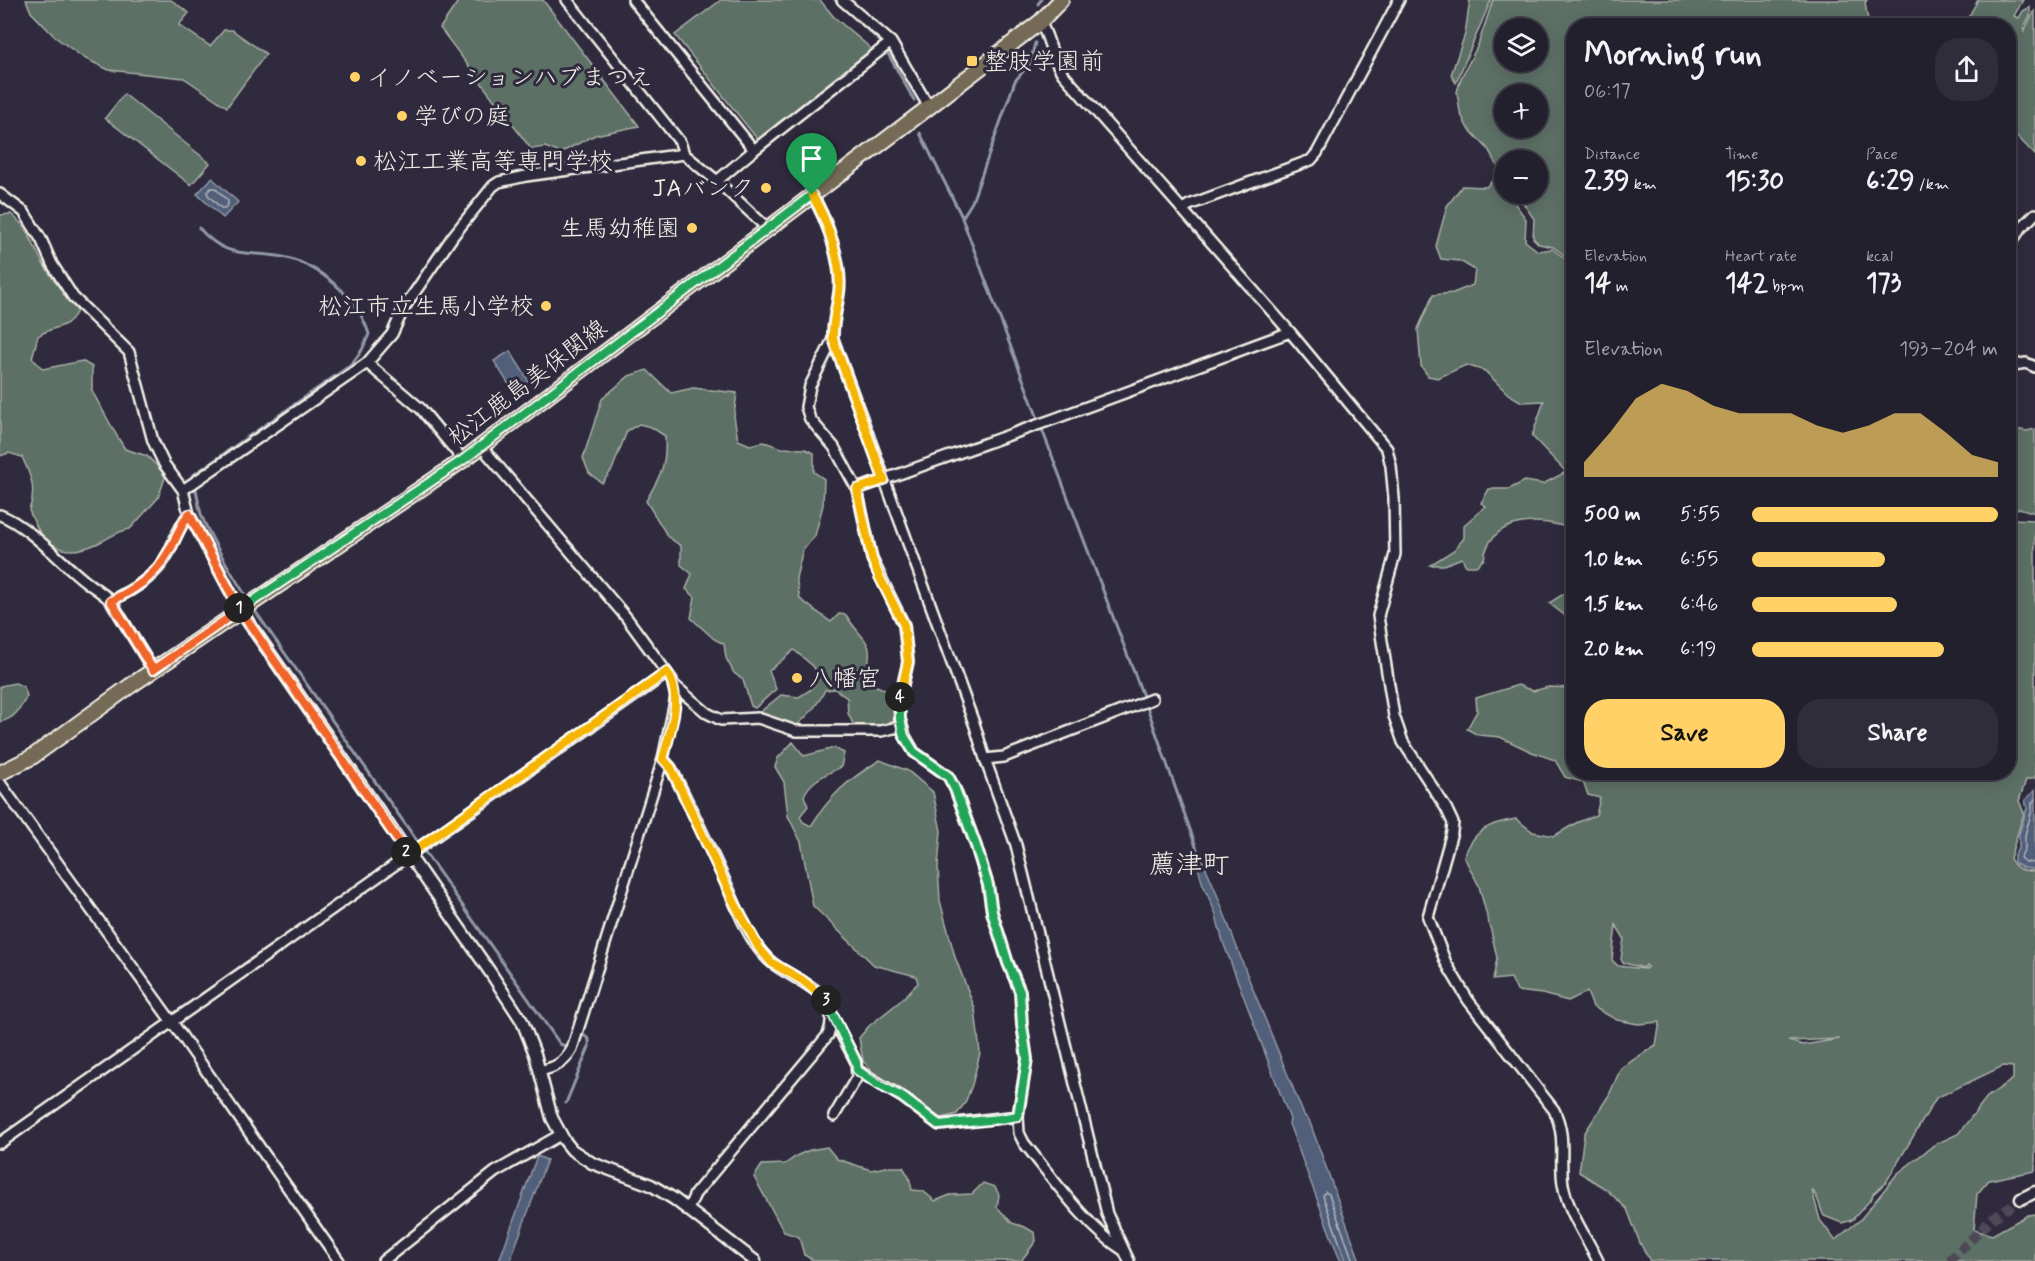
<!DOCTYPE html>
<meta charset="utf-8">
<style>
:root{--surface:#23202e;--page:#2f2d3a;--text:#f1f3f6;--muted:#a3a3aa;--line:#403e4a;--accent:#ffd166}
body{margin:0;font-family:Mynerve,"Klee One",sans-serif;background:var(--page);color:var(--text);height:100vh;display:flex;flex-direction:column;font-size:22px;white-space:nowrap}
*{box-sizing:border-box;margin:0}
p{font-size:20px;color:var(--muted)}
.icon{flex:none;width:33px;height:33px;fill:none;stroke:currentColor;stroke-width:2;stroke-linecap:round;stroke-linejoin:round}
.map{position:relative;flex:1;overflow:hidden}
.drawer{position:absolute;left:1566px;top:18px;width:450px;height:762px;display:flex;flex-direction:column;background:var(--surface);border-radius:24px;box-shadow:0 3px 15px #0003,0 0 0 2px var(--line)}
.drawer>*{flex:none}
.controls{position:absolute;left:1494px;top:18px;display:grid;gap:12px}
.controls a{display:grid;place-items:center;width:54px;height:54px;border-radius:50%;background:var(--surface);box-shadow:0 3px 15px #0003,0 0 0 2px var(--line);font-size:30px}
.pin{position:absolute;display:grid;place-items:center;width:51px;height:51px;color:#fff;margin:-62px -26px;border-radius:50% 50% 50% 0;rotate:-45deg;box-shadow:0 0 6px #0007}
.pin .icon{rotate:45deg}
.km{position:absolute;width:30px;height:30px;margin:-15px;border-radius:50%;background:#222;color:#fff;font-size:16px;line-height:30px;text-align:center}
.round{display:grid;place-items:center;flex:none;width:63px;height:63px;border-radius:24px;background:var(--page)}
.head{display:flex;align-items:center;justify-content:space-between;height:102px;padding:0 18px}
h1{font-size:33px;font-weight:800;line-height:45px}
.figures{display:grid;grid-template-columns:repeat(3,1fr);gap:9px;height:102px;padding:6px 18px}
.figures div{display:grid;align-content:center}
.figures b{font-size:26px;font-weight:800}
.figures small{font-size:16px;font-weight:400}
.figures p{font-size:16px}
.chart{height:168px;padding:12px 18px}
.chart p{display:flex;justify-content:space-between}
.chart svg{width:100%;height:108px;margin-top:6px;fill:var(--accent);opacity:.7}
.action{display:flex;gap:12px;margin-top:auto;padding:12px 18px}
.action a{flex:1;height:69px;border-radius:24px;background:var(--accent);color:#111;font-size:24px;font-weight:800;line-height:69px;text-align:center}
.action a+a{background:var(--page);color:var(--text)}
ul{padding:0 18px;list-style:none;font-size:20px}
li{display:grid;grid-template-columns:96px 72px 1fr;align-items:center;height:45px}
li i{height:15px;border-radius:8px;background:var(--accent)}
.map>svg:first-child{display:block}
.green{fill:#5d6f66;stroke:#a8b0a7;stroke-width:1.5;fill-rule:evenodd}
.water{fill:#515f7a;stroke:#9299a6;stroke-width:1.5}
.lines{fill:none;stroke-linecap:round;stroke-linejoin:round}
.shore{stroke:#b3b7bc;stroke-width:1.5}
.stream{stroke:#9299a6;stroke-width:3}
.tertiary-tunnel{stroke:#4d4857;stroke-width:10;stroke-dasharray:10 5;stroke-linecap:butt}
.minor-casing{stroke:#f4f1e8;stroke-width:14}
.tertiary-casing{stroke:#f4f1e8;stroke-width:15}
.primary-casing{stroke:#f4f1e8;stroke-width:18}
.minor{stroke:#2f2a3d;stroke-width:9}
.tertiary{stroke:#2f2a3d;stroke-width:10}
.primary{stroke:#756a55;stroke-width:14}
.split-1-casing{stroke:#fff;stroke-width:12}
.split-2-casing{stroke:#fff;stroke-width:12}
.split-3-casing{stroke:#fff;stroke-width:12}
.split-4-casing{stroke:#fff;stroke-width:12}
.split-5-casing{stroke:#fff;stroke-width:12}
.split-1{stroke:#22a559;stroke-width:8}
.split-2{stroke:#f0652b;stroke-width:8}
.split-3{stroke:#f5b400;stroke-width:8}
.split-4{stroke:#22a559;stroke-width:8}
.split-5{stroke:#f5b400;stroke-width:8}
.poi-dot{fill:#ffd166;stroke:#2f2a3d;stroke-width:2}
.labels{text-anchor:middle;stroke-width:6;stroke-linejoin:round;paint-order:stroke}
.poi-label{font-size:24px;fill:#f4f1e8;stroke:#2f2a3d;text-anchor:start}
.street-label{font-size:24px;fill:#f4f1e8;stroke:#2f2a3d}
.quarter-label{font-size:27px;fill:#f4f1e8;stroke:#2f2a3d}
</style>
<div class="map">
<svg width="2035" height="1261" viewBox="0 0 2035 1261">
<rect width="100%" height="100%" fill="#2f2a3d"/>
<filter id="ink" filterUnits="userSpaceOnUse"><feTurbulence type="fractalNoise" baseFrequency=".0167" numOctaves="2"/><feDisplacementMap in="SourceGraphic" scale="12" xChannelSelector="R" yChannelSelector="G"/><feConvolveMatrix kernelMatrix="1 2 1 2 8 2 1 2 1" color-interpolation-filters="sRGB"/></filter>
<g filter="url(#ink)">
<path class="green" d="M26,0H171L189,13L179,25L210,46L224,30H232L266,54L227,107L184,78L109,70L84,58L55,37L31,12Z
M459,0H543L639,126L595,135L560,153L545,147L531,149L440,28Z
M721,0H820L834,17L874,51L758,140L675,35Z
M1470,0H1491L1456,83L1451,75L1465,34Z
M1493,0H1867L1865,3L1869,25L1574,26L1573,261L1553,247L1539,244L1533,238L1534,219L1517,194H1538V160H1504V178L1488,149L1467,127L1460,112L1457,92L1461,78L1478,45ZM1504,28H1538V62H1504ZM1504,94H1538V128H1504Z
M1978,0H2023L2014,16L2019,18L2023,11L2030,7V16L2023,28L2024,31L2035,10V155L2011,130L2009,134L2008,26L1964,25Z
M124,94L210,163L191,185L105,118Z
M1495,178L1504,189V194H1508L1526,219L1525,241L1538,251L1552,249L1573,264V530C1542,516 1490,517 1484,559L1476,566H1466L1462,558L1444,565H1430L1454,550L1464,538V525L1486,506L1481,503L1489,489H1509L1525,481L1543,484L1566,472L1532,436L1544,401L1522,402L1508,394L1485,371L1466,365L1438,378L1428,376L1421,366L1418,329L1433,295L1453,293L1473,285L1475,270L1460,261L1441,259L1436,246L1447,206L1462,186L1486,187Z
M11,214C29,228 33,246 44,265C54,281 66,296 77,311C67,331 55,324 38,336L32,358L43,369L82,361L92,367V391L117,436L125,449L147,456L166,475L158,498L130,529C117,531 108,539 96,544C61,560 41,543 29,510C37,490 31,476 22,457L9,453L0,456V215Z
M647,370L671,393L693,388L737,393L734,416L738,440L750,445L764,442L782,448L805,449L814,453V472L824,479L823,505L815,536L803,549L796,578L800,599L831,622L839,614L846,615C862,642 876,638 866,673L874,685L886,690L893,696L896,709L893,719L883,726H854L848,713L847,698L835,689L825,690C819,703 807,717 796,726L761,716L759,713L781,695L799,697L810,690L818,680L814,667L794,650L769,671L776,689L755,708L751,706L743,680L734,673L726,658L724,644L714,639L691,618L695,597L686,589L692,574L681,565V546L668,537L646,501C660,476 667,466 665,436L651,427L639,424L627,431L612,470L602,483L589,473L583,458L602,399L629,376Z
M2008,428L2027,431L2035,429V513L2019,508L2009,513Z
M2009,517L2011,519L2035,520V778L2026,780L2019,801L2024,813L2010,858C2015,870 2023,871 2035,871V1171L1989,1180L1977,1194L1974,1230L1992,1235L2028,1215L2035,1214V1261H1650L1640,1243L1627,1209L1606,1189L1579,1172L1584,1134L1609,1095L1621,1068L1656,1045L1660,1022L1638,1024L1617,1020L1593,1007L1587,992L1568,1001L1542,994L1517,991L1511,978L1493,980L1497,958L1492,935L1479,886L1464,857C1473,830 1490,823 1516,819L1533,832L1554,836L1576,823L1596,815L1600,798L1588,795L1583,782L1565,777L1555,760L1532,752L1500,737L1478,735L1467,729L1477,711L1476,698L1518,685L1533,691L1549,687L1572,688L1573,686L1574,772H2008ZM1616,925L1624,938L1621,959L1624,963L1644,968L1646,965L1648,967L1645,969L1618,966L1612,960ZM1840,1039L1803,1045L1788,1041ZM2003,1066L2013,1067V1079L1987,1097L1958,1134L1934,1145L1897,1174L1860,1220L1835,1240L1820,1220L1812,1190C1819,1197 1819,1207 1824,1216L1842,1223L1852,1220L1872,1198L1873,1194L1885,1184L1936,1098Z
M1573,588V632L1568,618L1549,603Z
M15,683L24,687L27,696C20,709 15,719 0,722V686Z
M793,742L804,756L834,748L844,753L841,767C827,774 810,780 804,796L808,806L800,816L803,822L811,826C831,794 848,780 880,760L908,771L933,792L941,831L938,866L940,901L955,957L975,1009L980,1053L972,1085L965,1103L957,1114L938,1119L879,1079L863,1061L859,1038L869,1026L899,1002L918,983L916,976L874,965L813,906L801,842L788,816L784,782L775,767L778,758Z
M827,1147L837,1159L871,1170L886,1167H903L909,1177L912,1190L923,1191L935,1201L950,1195L972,1194L983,1183L995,1187L999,1195L997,1207L1012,1223L1025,1227L1035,1233L1036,1241L1021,1261H815L804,1255L799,1237L784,1232L754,1177L762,1165L785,1164L798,1155L810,1150Z"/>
<path class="water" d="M212,178L238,202L223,218L197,194Z
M510,351L529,381L513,391L494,361Z
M2035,790V869L2023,868L2014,863V856L2019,847V834L2027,808L2025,800Z
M1202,859L1215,889L1248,977L1304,1115L1309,1120L1360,1261H1341L1338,1255L1289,1124L1290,1119L1223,942L1215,912L1202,882L1197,863Z
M537,1156L547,1160L510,1261H499Z"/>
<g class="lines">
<path class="shore" d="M211,188H215L228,201V204L225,208H221L208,195L207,192Z
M2035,799L2032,803V810L2025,835V848L2020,858L2025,862L2035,863
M1346,1261L1323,1196L1325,1192L1329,1194L1353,1261"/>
<path class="stream" d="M835,0L882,43L914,100
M1038,4L1041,0
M1035,43L1030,63L1015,81L972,202L962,218L1146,704L1201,861
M920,133L962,217
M199,228C228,261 247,250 283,257C320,265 358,298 369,334L362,350L351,365L192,476C198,489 197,504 202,517C213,543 229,569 244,593
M253,608L560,1044L565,1046L571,1042
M566,1103L589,1047V1039L583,1035L580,1037"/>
<path class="tertiary-tunnel" d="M1949,1261L1993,1218L2021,1199"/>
<defs>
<path id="minor" d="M567,0L680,142L684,154
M633,0L754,150L717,181
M842,0L891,42L929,107
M1040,22C1050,38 1051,58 1063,74L1290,332L1387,449L1391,466L1394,498L1395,554L1378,616L1394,716L1403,742L1446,808L1453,823L1452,832L1428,917L1446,963L1468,1000L1554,1110C1567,1137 1559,1157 1563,1184C1568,1212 1586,1236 1598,1261
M754,150L891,42
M0,194L24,212L41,239L52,264L73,297L129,352L153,441L164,464L183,490L189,514L240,610
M812,195C827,219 843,265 839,293C837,309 832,323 833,339L975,726L985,759L1016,845L1102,1193L1107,1214L1129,1261
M1182,210L1189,205L1311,160L1317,153L1399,0
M2008,248L2020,229L2035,214
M833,339L810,386L806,407L810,419L834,447L857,489L872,559L904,625L908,662L899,702L900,719L905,736L914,752L948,776L955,789L976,846L988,885L992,912L1008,963L1020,991L1022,1025L1027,1059L1018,1116L1019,1133L1024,1143C1052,1177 1086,1227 1123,1250
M367,363L421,409L463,460
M2008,366L2026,363L2035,367
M481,446L626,617L672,680L676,697L663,759L572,1049C564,1063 556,1067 540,1071
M857,489L1054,419L1290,332
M183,490L367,363L392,334L404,308L453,236L493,186L499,182L526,176L684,154L717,181L768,229
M0,515C26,524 62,563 85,581C94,588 103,593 111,601L153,670
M111,601C134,589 156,577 169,552C175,539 180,525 189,514
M674,685L707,713L721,720L758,718L796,731H881L902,726
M663,759L671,768C689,804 706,840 723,877C735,902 745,933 763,954C787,983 846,986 828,1035L695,1194L688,1209
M985,759L1004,757L1152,699
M0,783L172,1022L339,1261
M833,1018L856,1062L857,1077L834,1116
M857,1070L902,1097L939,1125L1018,1116
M0,1143L667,673
M383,1261L495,1172L560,1135"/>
<path id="tertiary" d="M240,610L490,972L522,1021L535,1054L552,1118L564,1140L572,1150L592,1163L651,1185L674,1199L755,1261
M2021,1199L2035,1192"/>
<path id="primary" d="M0,773L32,757L130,686L463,460L929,107L1040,22L1061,0"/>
</defs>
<use href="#minor" class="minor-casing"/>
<use href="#tertiary" class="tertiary-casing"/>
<use href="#primary" class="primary-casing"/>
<use href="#minor" class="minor"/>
<use href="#tertiary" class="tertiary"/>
<use href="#primary" class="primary"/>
</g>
</g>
<g class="lines" filter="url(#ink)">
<defs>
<path id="split-1" d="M239,608L240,610L463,460L812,195"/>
<path id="split-2" d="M239,608L189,514C179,527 175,543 166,556C153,578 133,590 111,601L153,670L240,610L406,852"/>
<path id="split-3" d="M406,852L408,855L667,672C684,698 670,731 663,759L671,768L736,906L759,948L772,963L802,980L826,1000"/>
<path id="split-4" d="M826,1000L856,1062L857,1070L877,1084L902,1097L939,1125L999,1119L1018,1116L1027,1059L1022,1025L1020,992L1008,963L992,912L988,885L976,846L955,789L948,776L914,752L904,736L900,719V697"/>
<path id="split-5" d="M812,195C827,219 843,265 839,293C837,309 832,323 833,339L884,480L857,489L872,559L879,576L904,625L908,662L900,697"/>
</defs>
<use href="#split-1" class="split-1-casing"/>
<use href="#split-2" class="split-2-casing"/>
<use href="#split-3" class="split-3-casing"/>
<use href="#split-4" class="split-4-casing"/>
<use href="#split-5" class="split-5-casing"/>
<use href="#split-1" class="split-1"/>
<use href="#split-2" class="split-2"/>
<use href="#split-3" class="split-3"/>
<use href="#split-4" class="split-4"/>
<use href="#split-5" class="split-5"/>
</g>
<g class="poi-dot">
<rect x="966" y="55" width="12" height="12" rx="3"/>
<circle cx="355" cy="77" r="6"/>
<circle cx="402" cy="116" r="6"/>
<circle cx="361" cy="161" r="6"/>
<circle cx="766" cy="188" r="6"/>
<circle cx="692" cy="228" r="6"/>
<circle cx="546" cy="306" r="6"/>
<circle cx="797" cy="678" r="6"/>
</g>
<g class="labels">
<g class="poi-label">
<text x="984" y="69">整肢学園前</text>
<text x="367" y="85">イノベーションハブまつえ</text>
<text x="414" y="124">学びの庭</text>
<text x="373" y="169">松江工業高等専門学校</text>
<text x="754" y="196" text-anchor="end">JAバンク</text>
<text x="680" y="236" text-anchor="end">生馬幼稚園</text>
<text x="534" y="314" text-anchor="end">松江市立生馬小学校</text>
<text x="809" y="686">八幡宮</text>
</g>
<g class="street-label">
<text transform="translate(527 382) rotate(-37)" y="8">松江鹿島美保関線</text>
</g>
<g class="quarter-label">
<text x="1189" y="873">薦津町</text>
</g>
</g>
</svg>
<div class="controls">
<a><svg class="icon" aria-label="layers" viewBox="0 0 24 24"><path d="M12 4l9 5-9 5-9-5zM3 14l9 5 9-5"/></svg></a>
<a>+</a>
<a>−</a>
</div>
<div class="pin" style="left:812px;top:195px;background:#1e9e55"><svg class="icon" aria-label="arrive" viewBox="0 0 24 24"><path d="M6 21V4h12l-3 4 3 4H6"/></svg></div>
<b class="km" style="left:239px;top:608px">1</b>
<b class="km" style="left:406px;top:852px">2</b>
<b class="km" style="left:826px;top:1000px">3</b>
<b class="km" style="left:900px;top:697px">4</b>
<section class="drawer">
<div class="head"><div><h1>Morning run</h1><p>06:17</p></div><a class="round"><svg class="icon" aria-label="share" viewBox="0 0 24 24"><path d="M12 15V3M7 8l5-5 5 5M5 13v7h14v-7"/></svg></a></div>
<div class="figures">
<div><p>Distance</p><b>2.39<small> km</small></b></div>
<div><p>Time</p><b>15:30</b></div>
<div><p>Pace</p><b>6:29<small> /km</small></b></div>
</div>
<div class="figures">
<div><p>Elevation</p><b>14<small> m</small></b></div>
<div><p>Heart rate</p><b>142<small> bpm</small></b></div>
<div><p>kcal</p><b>173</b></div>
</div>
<div class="chart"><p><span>Elevation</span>193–204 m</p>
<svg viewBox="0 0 160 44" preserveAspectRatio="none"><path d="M0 44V38L10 26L20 12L30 6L40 9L50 15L60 18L70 18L80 18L90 23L100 26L110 23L120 18L130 18L140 26L150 35L160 38V44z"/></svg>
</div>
<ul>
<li><b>500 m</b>5:55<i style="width:100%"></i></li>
<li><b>1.0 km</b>6:55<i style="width:54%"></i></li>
<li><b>1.5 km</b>6:46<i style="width:59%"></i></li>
<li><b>2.0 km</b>6:19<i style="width:78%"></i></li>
</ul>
<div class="action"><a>Save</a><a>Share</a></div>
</section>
</div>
